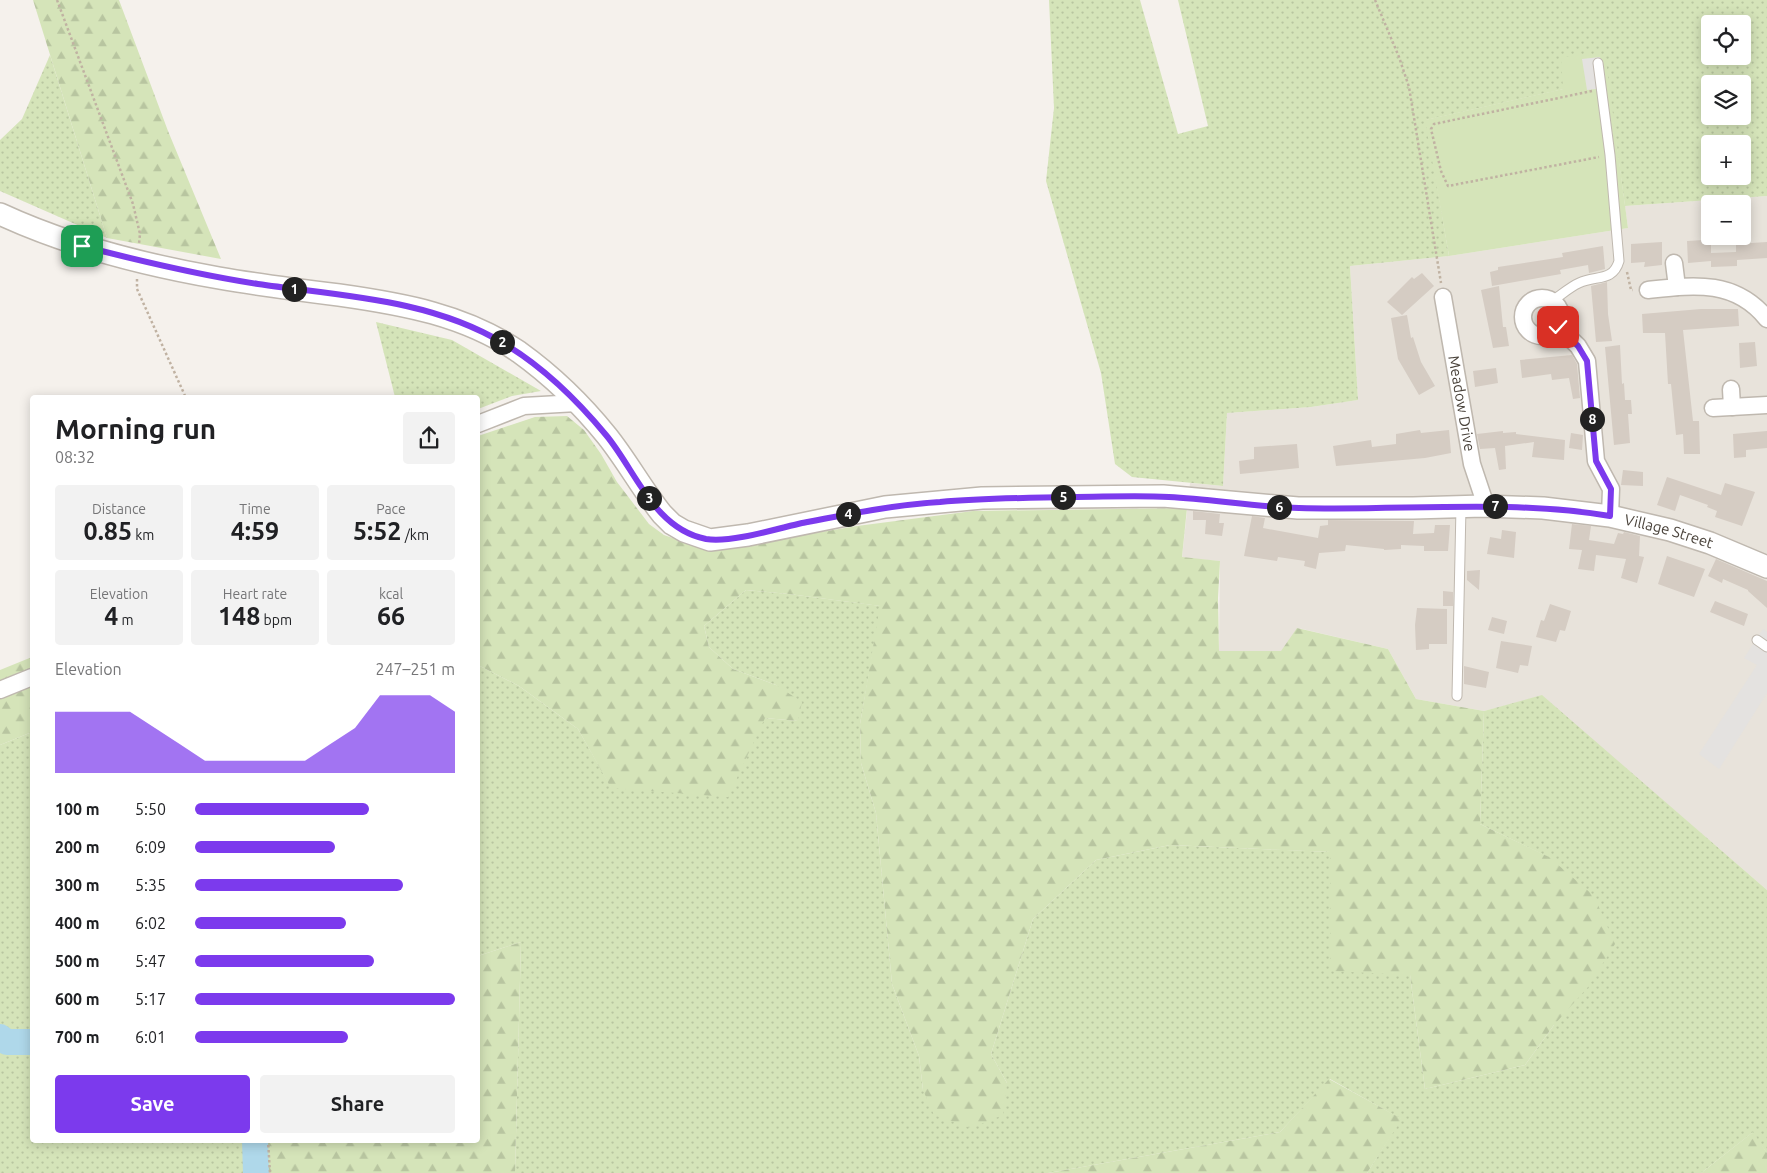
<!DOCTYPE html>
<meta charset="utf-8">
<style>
:root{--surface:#fff;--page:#f2f2f2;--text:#202124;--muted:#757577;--accent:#7c3aed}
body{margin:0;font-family:Ubuntu,sans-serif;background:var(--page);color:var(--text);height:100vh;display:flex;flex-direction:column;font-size:19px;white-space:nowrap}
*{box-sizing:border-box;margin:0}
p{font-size:16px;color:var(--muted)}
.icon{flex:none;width:28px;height:28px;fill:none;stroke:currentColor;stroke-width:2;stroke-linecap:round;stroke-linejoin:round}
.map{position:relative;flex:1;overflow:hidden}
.drawer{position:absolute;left:30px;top:395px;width:450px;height:748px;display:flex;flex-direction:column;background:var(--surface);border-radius:5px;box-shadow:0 2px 12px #0003}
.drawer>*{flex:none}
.tools{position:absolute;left:1701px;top:15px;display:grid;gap:10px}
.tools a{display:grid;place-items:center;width:50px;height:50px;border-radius:5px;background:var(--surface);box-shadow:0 2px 12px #0003;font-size:25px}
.pin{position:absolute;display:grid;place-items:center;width:42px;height:42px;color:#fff;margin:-21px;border-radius:10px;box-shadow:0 2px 8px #0006}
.km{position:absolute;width:25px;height:25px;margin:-12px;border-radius:50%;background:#222;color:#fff;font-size:14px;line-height:25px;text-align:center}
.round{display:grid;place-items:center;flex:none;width:52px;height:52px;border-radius:5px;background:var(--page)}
.overview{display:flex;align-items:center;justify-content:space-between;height:85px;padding:0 25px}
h1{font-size:28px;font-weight:600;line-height:38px}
.figures{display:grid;grid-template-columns:repeat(3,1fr);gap:8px;height:85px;padding:5px 25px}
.figures div{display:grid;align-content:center;border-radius:5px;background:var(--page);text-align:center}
.figures b{font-size:25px;font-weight:600}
.figures small{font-size:14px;font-weight:400}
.figures p{font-size:14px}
.chart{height:140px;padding:10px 25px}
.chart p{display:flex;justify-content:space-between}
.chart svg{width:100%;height:90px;margin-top:5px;fill:var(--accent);opacity:.7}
.action{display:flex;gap:10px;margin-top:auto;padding:10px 25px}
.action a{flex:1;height:58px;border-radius:5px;background:var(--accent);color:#fff;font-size:20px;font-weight:600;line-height:58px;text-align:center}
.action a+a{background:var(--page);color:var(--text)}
ul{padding:0 25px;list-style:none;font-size:16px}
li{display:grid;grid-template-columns:80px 60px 1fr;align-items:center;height:38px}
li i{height:12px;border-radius:6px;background:var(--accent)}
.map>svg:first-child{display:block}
.residential{fill:#e8e3db;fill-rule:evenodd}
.grass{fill:url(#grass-dots);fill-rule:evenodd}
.forest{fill:url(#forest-firs)}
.garden{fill:#d5e4b9}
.parking{fill:#e4e2e0}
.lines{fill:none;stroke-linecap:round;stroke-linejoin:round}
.river{stroke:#afd8ea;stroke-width:26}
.building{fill:#d5ccc3}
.service-casing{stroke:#bfb8af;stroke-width:11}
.minor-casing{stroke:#bfb8af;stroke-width:19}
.tertiary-casing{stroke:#bfb8af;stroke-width:24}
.path{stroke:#c0b2a2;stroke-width:2.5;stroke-dasharray:2.5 2.5;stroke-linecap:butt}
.service{stroke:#fff;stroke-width:9}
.minor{stroke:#fff;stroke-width:16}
.tertiary{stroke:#fff;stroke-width:21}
.route-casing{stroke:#fff;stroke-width:10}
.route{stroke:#7c3aed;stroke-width:6}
.labels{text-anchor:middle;stroke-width:4.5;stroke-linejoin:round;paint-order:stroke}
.street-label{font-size:15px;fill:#49423a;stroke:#fff}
</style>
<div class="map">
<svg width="1767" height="1173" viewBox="0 0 1767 1173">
<defs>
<pattern id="grass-dots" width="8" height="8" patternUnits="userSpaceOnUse" patternTransform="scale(1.25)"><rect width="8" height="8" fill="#d5e4b9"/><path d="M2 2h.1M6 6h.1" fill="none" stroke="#b8c5a0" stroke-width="1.8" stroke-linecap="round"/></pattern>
<pattern id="forest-firs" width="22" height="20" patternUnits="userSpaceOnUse" patternTransform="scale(1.25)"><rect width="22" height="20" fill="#d5e4b9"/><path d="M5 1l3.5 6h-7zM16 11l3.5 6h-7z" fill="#b8c5a0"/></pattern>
</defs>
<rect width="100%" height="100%" fill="#f5f1ec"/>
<path class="residential" d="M1767,196V890L1542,696L1484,711L1416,699L1388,649L1298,628L1282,651H1219L1220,561L1182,558L1190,483L1223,486L1227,413L1311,407L1358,400L1350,266L1449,256L1628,228L1625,206ZM1710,204H1742V236H1710Z"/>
<path class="grass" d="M1049,0H1140L1178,134L1208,126L1178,0H1767V196L1625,206L1604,54L1564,89L1426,120L1449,256L1350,266L1358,400L1311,407L1227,413L1223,486L1132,477L1115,464L1101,373L1046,181L1054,108ZM1710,24H1742V56H1710ZM1710,84H1742V116H1710ZM1710,144H1742V176H1710Z
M50,55L107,238L0,191V140L22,119Z
M376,322L452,340L541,391L512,396L478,409V398L395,397Z
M746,590L789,594L881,606L860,724L861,763L876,813L892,984L919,1056L923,1090L1007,1083L991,1054L1033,919L1096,860L1170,845L1331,852L1410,975L1425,1089L1525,1065L1554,1025L1548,857L1480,824L1484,711L1542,695L1767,890V1153L1752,1133L1701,1173H1367L1401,1119L1330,1079L1280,1132L1048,1173H515L521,942L478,956V665L519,686L578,729L611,787L765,718L798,721L776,685L733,669L709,647L704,626Z
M32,732V1140H243L244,1173H0V745Z"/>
<path class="forest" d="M33,0H119L168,131L221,259L107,238Z
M567,416L584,430L601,454L617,482L649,524L664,535L687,543L736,546L857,526L973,511L1187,508L1182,557L1220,561L1218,598L1219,651H1281L1297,628L1388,649L1416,699L1484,711L1480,824L1549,857L1594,896L1615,944L1588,987L1554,1025L1525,1065L1425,1089L1410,975L1330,971V852L1170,845L1096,860L1033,919L991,1054L1007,1083L1003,1115L971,1128L934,1115L923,1090L919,1056L892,984L876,813L861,763L860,724L880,606L789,594L746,590L704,626L709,647L733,669L776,685L802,702L798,721L765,718L728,797L611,788L578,729L519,686L478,665V436L535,417Z
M32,657V732L0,745V670Z
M521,942L515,1173H244L243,1140H478V956Z
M1329,1079L1402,1119L1367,1173H1048L1280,1132Z
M1753,1132L1767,1153V1173H1701Z"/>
<path class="garden" d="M1605,54L1628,228L1449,256L1425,120L1563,89L1561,57Z"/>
<path class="parking" d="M1600,57L1604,88L1587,90L1582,59Z
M1763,629L1767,632V693L1719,769L1699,754L1757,665L1744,658Z"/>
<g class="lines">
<path class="river" d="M0,1037L7,1042H32
M255,1140L256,1173"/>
</g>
<path class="building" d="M1704,240V245H1711V253L1736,252V244L1767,242V258L1737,260V266L1711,267V261L1688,263L1687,241Z
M1662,242V265L1644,267L1645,262L1631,263V244Z
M1603,246L1605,269L1589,273L1588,265L1560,270L1561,274L1492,286L1490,272L1498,270V267L1563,257L1562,253Z
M1422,273L1434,286L1402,315L1387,302L1412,277L1414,279Z
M1607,282L1608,314L1612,341L1596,342L1591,286Z
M1499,286L1503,327H1506L1509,346L1493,348L1481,290Z
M1701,309H1738L1739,326L1683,330L1693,421H1699L1700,454H1684L1683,434L1676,435L1671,384H1668L1665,333H1643L1642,314Z
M1407,315L1411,338L1413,337L1421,362L1435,386L1419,395L1398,359L1391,318Z
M1755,342L1757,366L1740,368L1739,343Z
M1620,345L1622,384L1624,383L1625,400H1631L1632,414H1628L1630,443L1614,445L1605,347Z
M1572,355L1577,364L1580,398L1573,399L1569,378L1552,380L1551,374L1522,378L1520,360Z
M1496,368L1498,383L1475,387L1473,371Z
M1420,430L1421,433L1449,430L1451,453L1425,458L1336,466L1333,446L1371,440L1372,447L1396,444V434Z
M1503,431V433L1516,432V434L1565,440L1564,460L1532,457L1534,442L1505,446L1506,469L1499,470L1495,448L1480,449L1477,434Z
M1767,431V448L1746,450V457L1734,458L1733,434Z
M1571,433L1583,435L1582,450L1569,448Z
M1297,444L1299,468L1240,474L1239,461L1254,459V447Z
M1623,470L1643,472V486L1621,485Z
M1667,477L1721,495L1725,483L1755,492L1742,526L1715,517L1717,511L1707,507L1708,505L1680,495L1675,511L1657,505Z
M1193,511L1220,514L1219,523H1224L1222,536L1205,534L1206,520H1193Z
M1252,516L1265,518L1263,528L1318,538L1320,526L1328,525V520L1414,521L1413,534L1434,533L1435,525H1450L1448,551H1424V546L1401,545V549L1384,550V549L1346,545L1345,551L1319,553L1316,569L1304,566L1305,561L1278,557L1277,561L1244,556Z
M1572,524L1591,526L1589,540L1614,544L1618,533L1623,534L1624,532L1640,536L1639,556L1644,557L1637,583L1621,578L1626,559L1596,555L1594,571L1578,569L1582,550L1569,549Z
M1502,530L1516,532L1514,558L1487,554L1490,537L1501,539Z
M1667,556L1705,569L1694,597L1658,584Z
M1716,559L1767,581V608L1748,591V590L1723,579L1722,583L1708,576Z
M1480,570L1479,590L1467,580V571Z
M1443,591L1453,592V606H1443Z
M1715,601L1748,614L1744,626L1710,612Z
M1550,604L1571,611L1565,631L1560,630L1556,642L1536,637L1541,620L1544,621Z
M1417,608L1447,609V644H1429V649L1416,650L1415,625Z
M1492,617L1507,621L1504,634L1488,630Z
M1501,641L1532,646L1528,666L1520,665L1518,673L1496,668Z
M1464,666L1489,672L1486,688L1464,684Z"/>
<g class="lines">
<defs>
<path id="service" d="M1552,301C1561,295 1570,287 1579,283C1596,275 1613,282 1619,261L1610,155L1598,63
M1757,640L1767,647
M1457,696L1461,507"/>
<g id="minor">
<path d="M1674,263L1677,287"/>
<path d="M1648,290C1693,285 1735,279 1767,319"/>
<path id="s1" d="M1443,297L1472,464L1486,506"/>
<circle cx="1542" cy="317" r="19"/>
<path d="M1558,327L1578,346L1587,361L1596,461L1611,489L1610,516"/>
<path d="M1731,389L1732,407"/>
<path d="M1713,408L1767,405"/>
<path d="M478,424L524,406L577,403"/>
<path d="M0,690L32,677"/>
</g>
<g id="tertiary">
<path id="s2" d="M0,214C69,246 144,265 219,278C259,285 299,290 339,295C403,304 465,315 519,352C551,375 582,405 607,436C627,461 642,489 662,514L672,524L684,531L710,540L748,535L885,507L982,498L1163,496L1298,508H1413L1483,506L1543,508L1610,516L1670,530L1710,543L1767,567"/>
</g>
</defs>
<use href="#service" class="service-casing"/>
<use href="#minor" class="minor-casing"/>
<use href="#tertiary" class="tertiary-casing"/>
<path class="path" d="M57,0L133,204L140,234L139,244
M1375,0L1399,57L1409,87L1441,283
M1592,91L1434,124L1431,129L1441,171L1448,186L1599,157
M1627,272L1631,290H1633
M137,279V289L186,398
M268,1140L270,1173"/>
<use href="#service" class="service"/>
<use href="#minor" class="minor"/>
<use href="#tertiary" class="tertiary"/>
</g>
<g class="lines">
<defs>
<path id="route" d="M82,246C140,261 199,275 258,284C341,296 430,299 503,343C542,366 577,400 606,435C636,471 654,529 706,539C731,543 776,529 802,523C848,514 893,505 940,502C983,498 1027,498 1070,497C1103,497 1136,495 1169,497C1212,499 1255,507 1299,508C1403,511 1507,499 1610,516L1611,489L1596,461L1587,361L1578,346L1558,327"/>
</defs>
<use href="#route" class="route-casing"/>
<use href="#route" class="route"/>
</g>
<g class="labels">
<g class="street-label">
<text dy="5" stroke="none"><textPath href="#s1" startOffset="108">Meadow Drive</textPath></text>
<text dy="5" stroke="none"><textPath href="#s2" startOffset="1779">Village Street</textPath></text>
</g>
</g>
</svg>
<div class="tools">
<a><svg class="icon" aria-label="locate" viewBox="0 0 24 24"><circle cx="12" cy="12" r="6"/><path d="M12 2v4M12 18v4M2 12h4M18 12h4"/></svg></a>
<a><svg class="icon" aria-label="layers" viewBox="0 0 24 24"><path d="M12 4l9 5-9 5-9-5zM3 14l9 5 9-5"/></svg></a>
<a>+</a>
<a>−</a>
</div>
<div class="pin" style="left:82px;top:246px;background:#1e9e55"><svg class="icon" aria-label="arrive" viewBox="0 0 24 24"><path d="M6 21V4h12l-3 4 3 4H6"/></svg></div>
<div class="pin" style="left:1558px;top:327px;background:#d93025"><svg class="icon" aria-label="check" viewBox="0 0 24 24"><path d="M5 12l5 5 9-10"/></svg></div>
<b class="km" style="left:294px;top:289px">1</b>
<b class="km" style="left:502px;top:342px">2</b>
<b class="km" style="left:649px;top:498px">3</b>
<b class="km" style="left:848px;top:514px">4</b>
<b class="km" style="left:1063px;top:497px">5</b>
<b class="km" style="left:1279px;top:507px">6</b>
<b class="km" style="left:1495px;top:506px">7</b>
<b class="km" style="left:1592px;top:419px">8</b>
<section class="drawer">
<div class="overview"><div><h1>Morning run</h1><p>08:32</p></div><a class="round"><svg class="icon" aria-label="share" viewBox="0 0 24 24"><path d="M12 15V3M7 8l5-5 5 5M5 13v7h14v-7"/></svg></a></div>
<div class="figures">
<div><p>Distance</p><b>0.85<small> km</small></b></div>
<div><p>Time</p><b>4:59</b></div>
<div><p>Pace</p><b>5:52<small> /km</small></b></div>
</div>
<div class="figures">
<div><p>Elevation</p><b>4<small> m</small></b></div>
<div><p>Heart rate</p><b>148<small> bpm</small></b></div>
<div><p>kcal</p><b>66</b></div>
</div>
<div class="chart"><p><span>Elevation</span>247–251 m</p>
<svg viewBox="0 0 160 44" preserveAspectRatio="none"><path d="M0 44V14L10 14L20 14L30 14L40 22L50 30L60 38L70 38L80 38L90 38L100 38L110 30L120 22L130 6L140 6L150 6L160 14V44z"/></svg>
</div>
<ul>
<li><b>100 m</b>5:50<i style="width:67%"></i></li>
<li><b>200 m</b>6:09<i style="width:54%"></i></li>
<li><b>300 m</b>5:35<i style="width:80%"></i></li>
<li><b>400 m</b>6:02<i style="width:58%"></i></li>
<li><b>500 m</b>5:47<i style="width:69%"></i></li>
<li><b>600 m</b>5:17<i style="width:100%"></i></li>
<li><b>700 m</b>6:01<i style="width:59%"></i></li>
</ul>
<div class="action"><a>Save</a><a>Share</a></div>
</section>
</div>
